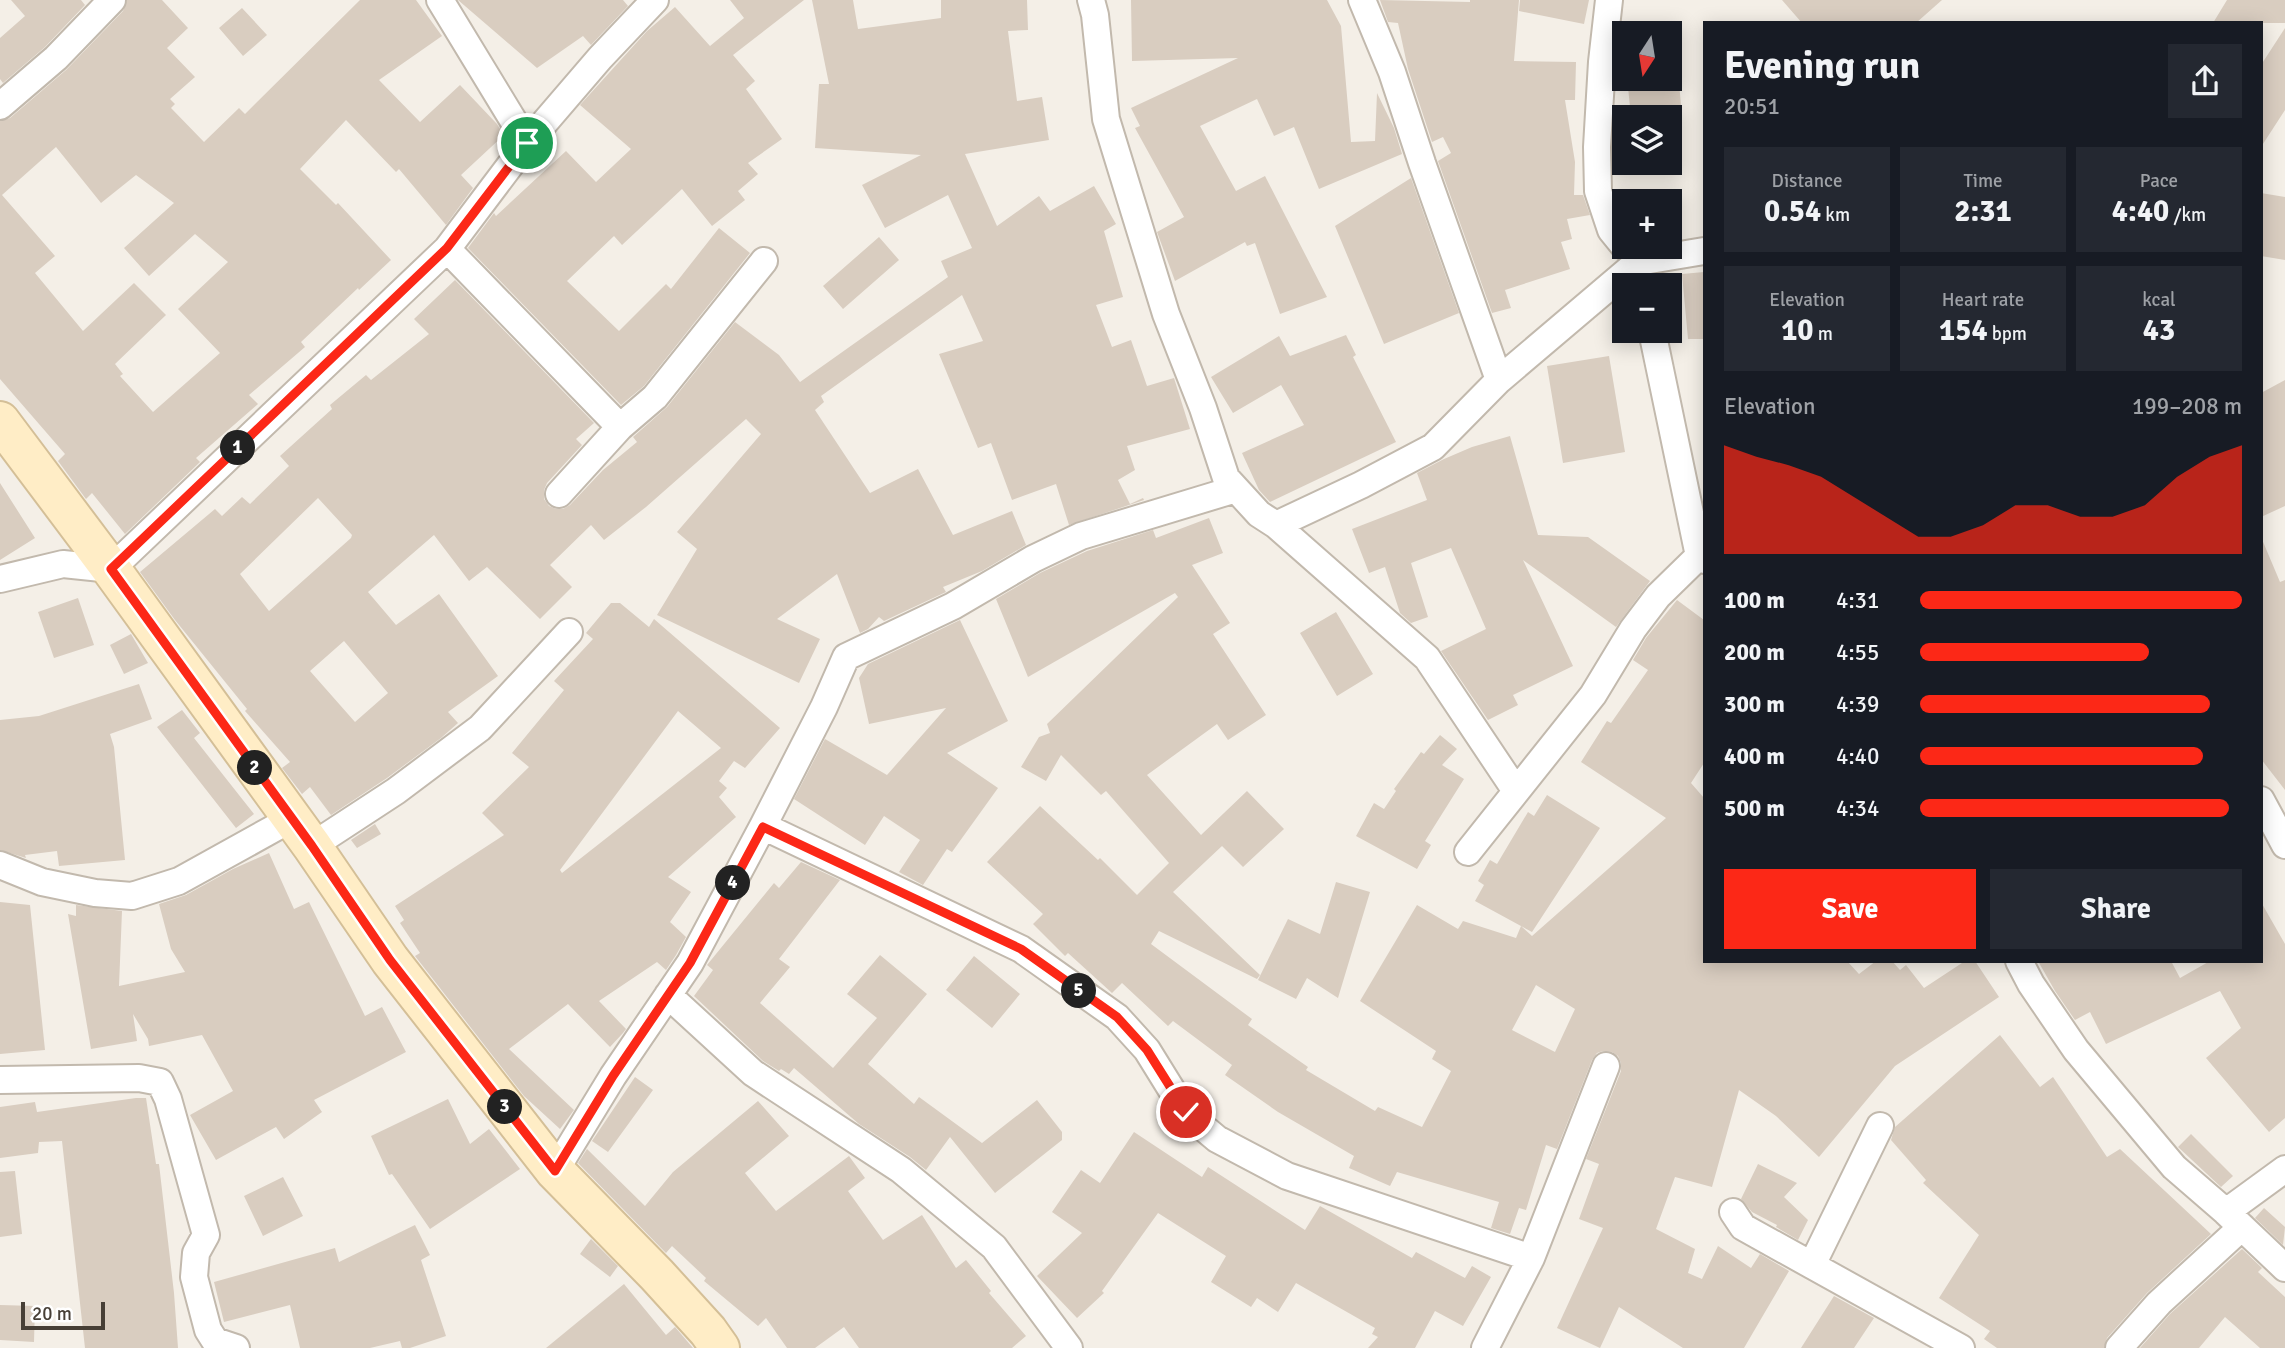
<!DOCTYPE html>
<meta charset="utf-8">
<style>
:root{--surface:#171b24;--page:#242831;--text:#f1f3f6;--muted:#9ea1a6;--accent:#fc2817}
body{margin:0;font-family:Signika,sans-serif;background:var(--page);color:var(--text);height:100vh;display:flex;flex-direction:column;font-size:26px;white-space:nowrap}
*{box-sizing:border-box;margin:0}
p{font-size:23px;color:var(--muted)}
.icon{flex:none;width:38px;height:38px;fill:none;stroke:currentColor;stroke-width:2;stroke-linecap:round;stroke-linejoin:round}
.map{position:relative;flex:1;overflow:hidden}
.drawer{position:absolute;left:1703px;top:21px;width:560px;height:942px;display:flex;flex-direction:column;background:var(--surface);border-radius:0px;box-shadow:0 4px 18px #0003}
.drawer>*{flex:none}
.needle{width:46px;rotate:192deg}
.controls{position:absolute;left:1612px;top:21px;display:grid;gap:14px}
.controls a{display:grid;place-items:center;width:70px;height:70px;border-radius:0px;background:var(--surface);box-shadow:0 4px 18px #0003;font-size:35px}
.scale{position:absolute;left:21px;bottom:18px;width:84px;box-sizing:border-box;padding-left:7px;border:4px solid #473f36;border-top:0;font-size:19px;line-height:24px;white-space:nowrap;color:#473f36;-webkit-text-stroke:5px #fff;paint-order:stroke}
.pin{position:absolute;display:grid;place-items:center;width:60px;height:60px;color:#fff;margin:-30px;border:4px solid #fff;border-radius:50%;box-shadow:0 2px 7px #0007}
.km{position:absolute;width:35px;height:35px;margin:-18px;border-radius:50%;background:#222;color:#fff;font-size:19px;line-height:35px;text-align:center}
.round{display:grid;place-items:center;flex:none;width:74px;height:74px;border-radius:0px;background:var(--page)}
.overview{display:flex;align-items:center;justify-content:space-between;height:119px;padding:0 21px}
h1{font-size:38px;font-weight:700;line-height:52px}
.stats{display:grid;grid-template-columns:repeat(3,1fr);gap:10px;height:119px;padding:7px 21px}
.stats div{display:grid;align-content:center;border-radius:0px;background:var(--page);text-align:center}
.stats b{font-size:30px;font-weight:700}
.stats small{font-size:19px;font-weight:400}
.stats p{font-size:19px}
.chart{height:196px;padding:14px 21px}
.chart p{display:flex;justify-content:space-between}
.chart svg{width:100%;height:126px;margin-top:7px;fill:var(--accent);opacity:.7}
.button{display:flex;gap:14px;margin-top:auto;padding:14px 21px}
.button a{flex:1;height:80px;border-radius:0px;background:var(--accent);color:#fff;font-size:28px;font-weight:700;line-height:80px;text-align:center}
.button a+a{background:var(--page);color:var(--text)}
ul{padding:0 21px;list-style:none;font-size:23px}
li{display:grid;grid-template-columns:112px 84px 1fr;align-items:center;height:52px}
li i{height:18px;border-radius:9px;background:var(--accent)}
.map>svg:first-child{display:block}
.building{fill:#d9cdc0;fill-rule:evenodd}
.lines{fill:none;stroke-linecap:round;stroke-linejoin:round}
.street-casing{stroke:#c2b9ad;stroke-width:30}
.secondary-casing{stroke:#d4bf97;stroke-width:42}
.street{stroke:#fff;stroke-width:26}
.secondary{stroke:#ffedc6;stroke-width:38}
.route-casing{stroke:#fff;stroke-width:14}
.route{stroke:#fc2817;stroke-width:9}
</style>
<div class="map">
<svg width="2285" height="1348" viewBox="0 0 2285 1348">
<rect width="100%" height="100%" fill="#f4efe7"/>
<path class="building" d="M11,0H81L85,5L45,47L3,83L0,79V38L25,16Z
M127,0H162L188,28L167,48L195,77L170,99L175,104L171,108L204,142L239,108L245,114L360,0H416L442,36L379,80L420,122L460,85L497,124L504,135L461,175L473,188L446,225L399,169L396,172L346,120L300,169L336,205L338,203L391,260L359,290L358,288L301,342L305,347L249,395L258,404L196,458L200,462L125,534L92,493L86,499L58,461L65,454L0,379V121L10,118L66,70L123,11ZM56,147L101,203L136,175L174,203L124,248L149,276L195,234L228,262L178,309L220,353L153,412L120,376L123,374L115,364L166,315L134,283L83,331L35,273L55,256L2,195Z
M458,0H623L628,6L591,45L583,36L537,68Z
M730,0H804L733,55L755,81L746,89L782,139L748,163L758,174L738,191L745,200L712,226L682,189L622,245L614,236L567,281L619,331L666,284L671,289L719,228L750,253L644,386L621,405L468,248L494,213L496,216L566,151L596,182L631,149L580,105L647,31L675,7L710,46L744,18Z
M812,0H853L858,29L941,18V0H1027L1028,30L1008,31L1017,101L1042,97L1049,140L965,154L997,226L1039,196L1050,211L1094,186L1116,224L1104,231L1123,297L1096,305L1112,347L1131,340L1147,386L1174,378L1190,429L1127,446L1135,470L1118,480L1130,504L1143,498L1144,500L1069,525L1056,484L1012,500L991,443L978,448L939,354L983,341L962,295L821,396L824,402L815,410L870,493L918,469L953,535L1012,511L1026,545L982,571L943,587L946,592L884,621L879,617L868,629L860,633L837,574L777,619L820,639L799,683L657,615L697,549L677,532L761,434L746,419L646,507L604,540L591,525L550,565L572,587L540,619L487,567L469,581L434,535L368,592L396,625L439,594L498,676L448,712L458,723L441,738L387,778L331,815L310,787L302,794L299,790L282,768L290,762L245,711L247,709L175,620L140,572L215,509L222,516L242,497L250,504L289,466L280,456L332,409L330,405L366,375L371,380L429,334L414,319L455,280L594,423L576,439L582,445L547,483L544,490V499L549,506L556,509H563L570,505L603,470L637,442L633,437L667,407L735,322L779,355L800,382L948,277L941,261L972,248L948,195L885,228L862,185L921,155L815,148L819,84H829ZM318,498L352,535L351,538L269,611L240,574ZM344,641L388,693L355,722L310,671Z
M1131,0H1327L1341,26L1351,142L1375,141L1377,93L1394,128L1402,154L1319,189L1294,127L1274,136L1257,99L1200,126L1236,191L1265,176L1327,297L1280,314L1255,243L1247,246L1245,242L1175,281L1157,232L1184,217L1135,128L1140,126L1131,108L1238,58L1132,61Z
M1380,0L1470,2V0H1519L1514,61L1576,62L1575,100H1565L1575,162L1574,195H1583L1590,215L1567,219L1572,239L1561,242L1570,269L1505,290L1511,308L1492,313L1438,161L1451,153L1443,137L1432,142L1408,69L1398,23L1388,22Z
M1520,0H1589L1584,24L1519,11Z
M1782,0H1942L1916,23H1802Z
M2227,0H2285V23H2213Z
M242,8L267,35L243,56L219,28Z
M2285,28V110L2261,147V65Z
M1679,82L1682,117H1631L1628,87Z
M1411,178L1459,313L1384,344L1335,226Z
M2261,193L2285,197V260L2261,256Z
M1617,197L1634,198V201H1624V210H1621Z
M879,237L899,260L843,309L823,286Z
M1704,272V339H1688L1682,274Z
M1346,335L1356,355L1353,357L1396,442L1270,502L1259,490L1242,453L1304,425L1281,385L1233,413L1211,377L1279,336L1290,356Z
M1609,356L1625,452L1563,463L1547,366Z
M2285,380V506L2261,517V393Z
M1510,436L1538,535L1588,537L1650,581L1616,627L1523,560L1573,666L1513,695L1518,705L1488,720L1441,651L1486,629L1451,548L1411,563L1428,617L1411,623L1400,613L1385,567L1369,573L1352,529L1427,500L1417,473L1444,459L1472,447Z
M0,483L35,538L0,560Z
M1209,518L1223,553L1192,565L1230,623L1213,634L1266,715L1228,740L1217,724L1147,775L1201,835L1247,791L1284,829L1243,867L1222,846L1173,892L1260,975L1257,979L1159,931L1151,944L1252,1019L1248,1025L1308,1067L1306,1070L1375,1111L1378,1107L1422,1127L1451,1071L1432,1059L1436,1051L1360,1001L1417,905L1458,929L1463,921L1516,938L1521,926L1532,936L1666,818L1581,762L1607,721L1611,723L1648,670L1633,660L1646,638L1677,600L1704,620V763L1691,783L1704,798V961H1847L1859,974L1876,961H1892L1900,970L1906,965L1924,988L1965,961H1975L1999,997L1895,1066L1819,1157L1776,1116L1739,1090L1712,1187L1675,1177L1656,1229L1695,1249L1688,1273L1702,1279L1718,1246L1751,1268L1760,1254L1789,1271L1744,1348H1683L1619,1307L1600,1348L1557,1328L1603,1228L1579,1219L1599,1164L1586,1159L1621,1071V1063L1618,1056L1612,1052L1603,1051L1597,1053L1592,1060L1557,1149L1546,1145L1526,1210L1519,1208L1510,1234L1491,1228L1499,1202L1397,1172L1390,1186L1349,1168L1354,1156L1278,1112L1225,1075L1232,1065L1173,1021L1168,1026L1122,983L1112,993L1068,953L1065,956L1033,924L1043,914L987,862L1040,806L1098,860L1100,858L1137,895L1169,863L1106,791L1101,795L1061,755L1046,781L1021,767L1039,737L1050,733L1047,724L1178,597L1175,593L1028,677L996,599L1040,573L1087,551L1153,530L1156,538ZM1536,985L1575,1009L1555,1052L1512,1030Z
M2261,537L2280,582L2285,580V790L2261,759Z
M78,598L94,645L54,658L38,612Z
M611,603H620L649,627L654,619L780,728L745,768L734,761L719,781L727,788L719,797L736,817L668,877L691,892L670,922L686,937L676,955L666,970L657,962L599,1001L626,1029L623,1033L610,1047L568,1004L509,1049L574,1110L560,1129L524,1096L415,956L420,953L400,923L404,920L395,906L504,835L482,813L529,767L512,753L564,690L554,681L593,639L586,633ZM678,711L721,748L562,873L560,870Z
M1336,612L1373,674L1337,696L1300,633Z
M960,620L1008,721L947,753L998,788L952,852L947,849L923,885L899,872L920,840L884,816L865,845L794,799L825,739L887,775L946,708L869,724L859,678L868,664Z
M131,634L148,663L124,674L110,645Z
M139,684L152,719L110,734L114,747L125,860L59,866L57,851L25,855L26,858L0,850V720L39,716Z
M182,710L200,733L194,738L254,814L236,828L157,727Z
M1440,735L1457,749L1442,765L1464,779L1425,841L1431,845L1417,869L1356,836L1374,803L1384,809L1396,791L1394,789L1421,752L1424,754Z
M1547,795L1600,828L1532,932L1475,901L1484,885L1478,881L1490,860L1497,864L1528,812L1534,816Z
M375,824L381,834L357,848L351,840Z
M269,853L294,909L309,902L365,1016L382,1007L406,1052L314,1100L322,1112L284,1139L276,1127L216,1160L190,1115L233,1091L202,1035L149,1046L148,1039L133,1014L137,1041L91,1049L68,914L76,916V905L122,911L119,986L185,972L171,949L159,904L186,895L233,869Z
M801,862L840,880L779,959L790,967L760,1003L833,1068L877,1018L847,994L880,955L927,994L868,1064L914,1104L919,1097L982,1143L1037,1100L1062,1132V1140L995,1193L950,1137L926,1170L910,1157L859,1124L794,1068L789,1074L781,1069L779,1071L763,1061L694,996L713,970L707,965L774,883L779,888Z
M1336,882L1370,892L1338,998L1307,978L1296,999L1258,980L1288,919L1320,934Z
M0,902L30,905L45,1050L0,1054Z
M2261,902L2285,944V1118L2269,1132L2206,1058L2241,1028L2220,991L2106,1044L2090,1012L2075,1020L2055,991L2038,961H2171L2180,978L2210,961H2261Z
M974,956L1020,994L992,1028L946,990Z
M2000,1035L2040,1087L2053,1077L2107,1157L2120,1149L2211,1234L2147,1293L2107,1338L2104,1348H1997L1984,1339L1990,1331L1939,1298L1979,1235L1923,1183L1926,1180L1891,1140L1895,1127Z
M635,1077L653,1090L608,1152L592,1141Z
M136,1098H146L156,1164H159L174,1293L178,1348H85L62,1141L39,1142L38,1153L0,1158V1107L35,1102L37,1112Z
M448,1099L470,1144L489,1129L520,1169L430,1229L392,1174L389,1175L371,1136Z
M758,1101L789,1136L745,1173L776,1211L849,1156L865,1178L848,1191L883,1240L922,1215L956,1268L966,1260L991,1291L989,1293L1026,1336L1012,1348H859L844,1327L815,1348H787L766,1318L758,1326L704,1281L706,1278L672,1246L666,1253L664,1251L578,1163L587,1149L645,1206L673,1172Z
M1134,1132L1202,1177L1208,1167L1305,1230L1320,1206L1412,1258L1416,1252L1465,1278L1472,1266L1491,1277L1463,1326L1435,1311L1415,1348H1368L1378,1337L1372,1334L1375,1328L1296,1283L1278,1312L1257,1298L1251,1307L1211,1282L1226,1256L1158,1213L1102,1291L1104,1293L1077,1318L1037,1276L1082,1233L1052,1212L1081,1170L1100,1183Z
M2191,1134L2233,1176L2221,1187L2178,1147Z
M1758,1164L1797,1183L1784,1197L1808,1220L1798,1240L1776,1227L1777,1225L1752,1212L1741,1199Z
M15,1171L22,1234L0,1237V1172Z
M283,1177L303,1216L263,1236L244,1196Z
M2264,1208L2285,1227L2283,1245L2255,1218Z
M415,1225L430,1255L421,1260L446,1336L410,1348H402L400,1341L370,1348H300L290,1305L224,1322L214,1282L335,1248L339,1262Z
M591,1239L618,1266L610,1277L580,1254Z
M2242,1249L2262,1268L2258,1272L2285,1297V1348H2260L2225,1317L2199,1348H2140L2170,1314Z
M624,1284L666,1335L675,1327L693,1348H546Z
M1834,1296L1874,1318L1854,1348H1801Z
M0,1305L35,1306L34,1342L0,1340Z"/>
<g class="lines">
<defs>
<path id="street" d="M440,0L527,143
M1091,0L1095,15L1106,119L1166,314L1203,408L1226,478L1259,514L1276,525L1427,658L1516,791
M1362,0L1392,72L1422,163L1499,380
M1609,0L1602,62L1597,147L1598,191L1611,230L1624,246
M0,106L56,58L112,0
M447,249L620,427
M1652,331L1699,556L1704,560
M559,494L620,427L655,397L764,261
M1276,525L1361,485L1433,447L1499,380L1638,262L1704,251
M0,579L63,564L111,569L447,249L527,143L600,58L655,0
M2261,800L2285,845
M763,826L1021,949L1117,1017L1147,1050L1186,1113L1217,1139L1287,1176L1531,1258
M312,846L396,791L480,728L569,632
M1468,852L1593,695L1633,629L1658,596L1699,556
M0,865L42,882L95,893L132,896L179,881L291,819
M2019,961L2031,984L2076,1050L2174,1167L2226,1212L2285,1268
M668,995L753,1073L901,1170L994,1247L1069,1348
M0,1080L139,1078L160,1082L168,1099L206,1235L196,1253L194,1277L208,1330L215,1341L236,1348
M555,1171L613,1076L690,963L763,826L824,707L846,657L953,606L1033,559L1081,536L1236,489
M1733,1212L1743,1227L1961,1348
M2226,1212L2285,1169
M1812,1265L1880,1126
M1485,1348L1531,1258L1606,1066
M2119,1348L2159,1303L2242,1227"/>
<path id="secondary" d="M0,421L111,569L312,846L390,960L555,1171L657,1275L708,1331L720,1348"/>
</defs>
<use href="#street" class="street-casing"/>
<use href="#secondary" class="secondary-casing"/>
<use href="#street" class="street"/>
<use href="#secondary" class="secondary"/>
</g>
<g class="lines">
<defs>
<path id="route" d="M527,143L447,248L111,569L312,846L390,960L555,1171L613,1076L690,963L763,827L1021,949L1117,1017L1147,1050L1186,1112"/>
</defs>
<use href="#route" class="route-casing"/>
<use href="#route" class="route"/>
</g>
</svg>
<div class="controls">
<a><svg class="needle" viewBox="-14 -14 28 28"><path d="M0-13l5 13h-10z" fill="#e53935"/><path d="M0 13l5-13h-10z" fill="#9ea1a6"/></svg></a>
<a><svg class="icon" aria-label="layers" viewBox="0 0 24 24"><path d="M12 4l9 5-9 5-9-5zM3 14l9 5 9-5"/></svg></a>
<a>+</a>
<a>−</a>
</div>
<div class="scale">20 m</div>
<div class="pin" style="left:527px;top:143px;background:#1e9e55"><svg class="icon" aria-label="arrive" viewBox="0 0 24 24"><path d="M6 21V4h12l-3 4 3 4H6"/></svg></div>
<div class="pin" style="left:1186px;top:1112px;background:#d93025"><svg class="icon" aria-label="check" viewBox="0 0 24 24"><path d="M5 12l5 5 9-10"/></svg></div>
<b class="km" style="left:238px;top:448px">1</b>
<b class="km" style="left:255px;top:768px">2</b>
<b class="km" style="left:505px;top:1107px">3</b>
<b class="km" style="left:733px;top:883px">4</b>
<b class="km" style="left:1079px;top:991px">5</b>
<section class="drawer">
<div class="overview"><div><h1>Evening run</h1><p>20:51</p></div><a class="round"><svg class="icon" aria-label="share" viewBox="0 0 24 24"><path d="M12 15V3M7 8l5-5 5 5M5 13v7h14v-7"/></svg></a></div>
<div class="stats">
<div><p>Distance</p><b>0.54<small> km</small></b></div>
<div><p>Time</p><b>2:31</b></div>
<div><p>Pace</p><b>4:40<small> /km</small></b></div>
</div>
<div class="stats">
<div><p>Elevation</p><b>10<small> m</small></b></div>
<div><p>Heart rate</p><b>154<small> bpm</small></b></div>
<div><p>kcal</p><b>43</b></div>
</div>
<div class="chart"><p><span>Elevation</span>199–208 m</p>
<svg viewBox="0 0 160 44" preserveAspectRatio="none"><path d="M0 44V6L10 10L20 13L30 17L40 24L50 31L60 38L70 38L80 34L90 27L100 27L110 31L120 31L130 27L140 17L150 10L160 6V44z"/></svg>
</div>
<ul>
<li><b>100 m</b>4:31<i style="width:100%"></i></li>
<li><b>200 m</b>4:55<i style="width:71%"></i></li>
<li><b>300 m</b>4:39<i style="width:90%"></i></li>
<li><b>400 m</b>4:40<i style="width:88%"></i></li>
<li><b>500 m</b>4:34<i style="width:96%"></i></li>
</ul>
<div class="button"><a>Save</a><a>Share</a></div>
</section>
</div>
